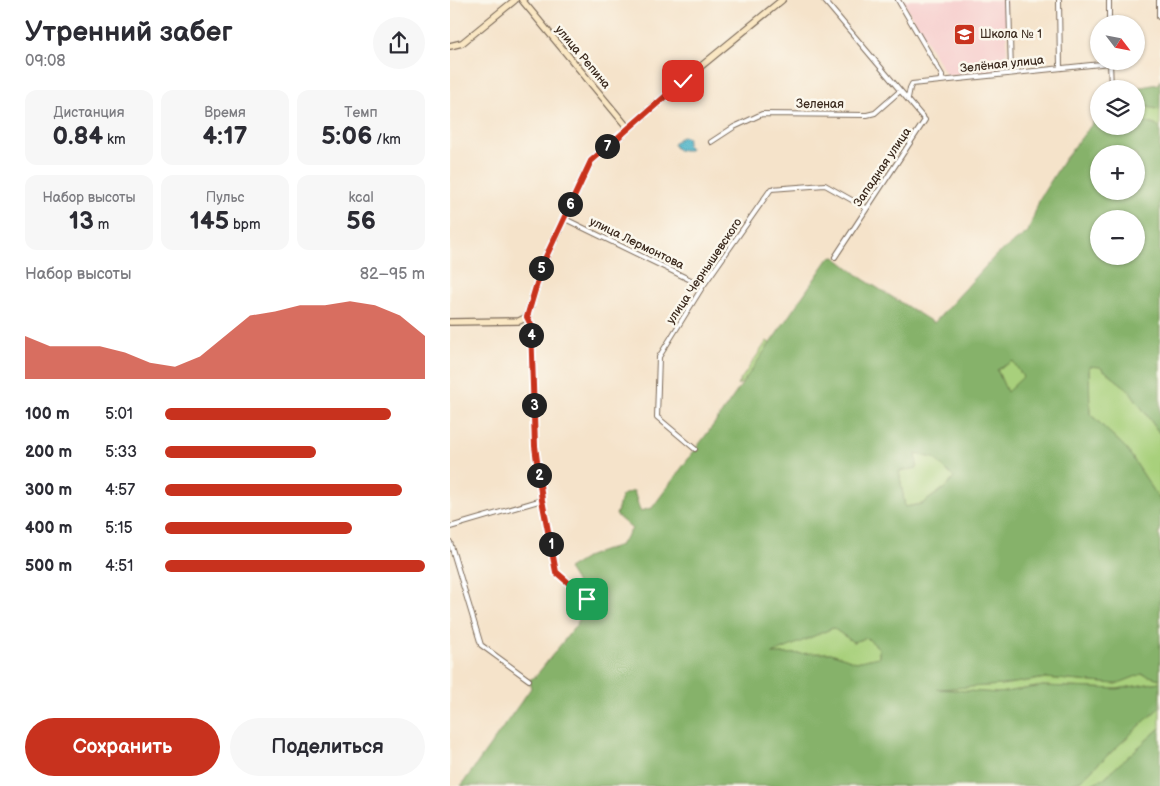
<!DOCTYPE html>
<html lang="ru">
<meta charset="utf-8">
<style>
:root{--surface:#fff;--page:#f7f7f7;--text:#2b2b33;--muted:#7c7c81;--accent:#c8321e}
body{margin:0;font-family:"Balsamiq Sans",sans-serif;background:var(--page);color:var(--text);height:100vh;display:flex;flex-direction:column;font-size:19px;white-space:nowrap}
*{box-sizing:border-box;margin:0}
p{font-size:16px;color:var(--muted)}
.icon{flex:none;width:28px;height:28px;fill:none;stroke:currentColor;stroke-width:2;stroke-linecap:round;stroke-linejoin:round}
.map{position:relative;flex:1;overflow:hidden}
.drawer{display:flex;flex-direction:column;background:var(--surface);width:450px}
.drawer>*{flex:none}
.needle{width:32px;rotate:122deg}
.fabs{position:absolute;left:640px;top:15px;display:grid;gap:10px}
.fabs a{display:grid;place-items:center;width:55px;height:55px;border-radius:50%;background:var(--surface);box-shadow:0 1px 4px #0004;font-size:25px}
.pin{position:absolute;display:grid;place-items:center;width:42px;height:42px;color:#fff;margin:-21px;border-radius:10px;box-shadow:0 2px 8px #0006}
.km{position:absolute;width:25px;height:25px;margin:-12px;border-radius:50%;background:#222;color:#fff;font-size:14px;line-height:25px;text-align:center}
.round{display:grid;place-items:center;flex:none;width:52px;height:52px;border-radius:26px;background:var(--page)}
.summary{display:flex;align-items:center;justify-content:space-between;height:85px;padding:0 25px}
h1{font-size:28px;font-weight:800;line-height:38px}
.metrics{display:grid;grid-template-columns:repeat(3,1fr);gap:8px;height:85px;padding:5px 25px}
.metrics div{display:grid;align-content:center;border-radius:12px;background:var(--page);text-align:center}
.metrics b{font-size:25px;font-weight:800}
.metrics small{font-size:14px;font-weight:400}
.metrics p{font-size:14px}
.chart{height:140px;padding:10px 25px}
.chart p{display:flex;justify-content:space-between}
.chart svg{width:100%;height:90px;margin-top:5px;fill:var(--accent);opacity:.7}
.action{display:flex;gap:10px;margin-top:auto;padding:10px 25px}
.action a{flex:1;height:58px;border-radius:30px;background:var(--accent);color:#fff;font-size:20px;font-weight:800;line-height:58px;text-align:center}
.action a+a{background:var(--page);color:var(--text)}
ul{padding:0 25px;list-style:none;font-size:16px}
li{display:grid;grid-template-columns:80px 60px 1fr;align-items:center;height:38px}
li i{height:12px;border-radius:6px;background:var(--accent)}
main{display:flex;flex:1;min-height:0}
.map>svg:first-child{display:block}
.built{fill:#f7d0cf}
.green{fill:#a8d07b;stroke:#727d4c}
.forest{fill:#86b26b;stroke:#606e44;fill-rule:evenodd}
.water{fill:#47b0c5;stroke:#416d72}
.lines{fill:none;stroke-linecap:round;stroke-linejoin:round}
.street-casing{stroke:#7c6b5a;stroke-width:6}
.secondary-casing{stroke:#7c6b5a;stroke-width:8}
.street{stroke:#fff;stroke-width:4}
.secondary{stroke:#fae7c3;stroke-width:5.5}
.route-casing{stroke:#fff;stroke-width:10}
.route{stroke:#c8321e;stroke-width:6}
.labels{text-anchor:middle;stroke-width:5;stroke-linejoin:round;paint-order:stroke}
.poi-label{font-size:12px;fill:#3b2a1e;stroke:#fbf7ec;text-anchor:start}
.street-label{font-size:12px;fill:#3b2a1e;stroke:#fbf7ec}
</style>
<main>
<section class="drawer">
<div class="summary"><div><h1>Утренний забег</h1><p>09:08</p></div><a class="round"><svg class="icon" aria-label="share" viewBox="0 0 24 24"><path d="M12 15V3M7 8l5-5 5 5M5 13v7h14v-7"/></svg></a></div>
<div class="metrics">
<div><p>Дистанция</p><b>0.84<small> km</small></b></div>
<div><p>Время</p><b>4:17</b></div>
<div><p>Темп</p><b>5:06<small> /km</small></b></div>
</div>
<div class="metrics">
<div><p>Набор высоты</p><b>13<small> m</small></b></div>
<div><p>Пульс</p><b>145<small> bpm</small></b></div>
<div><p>kcal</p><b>56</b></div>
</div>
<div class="chart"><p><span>Набор высоты</span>82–95 m</p>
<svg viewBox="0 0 160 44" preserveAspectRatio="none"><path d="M0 44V23L10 28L20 28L30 28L40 31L50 36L60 38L70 33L80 23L90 13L100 11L110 8L120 8L130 6L140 8L150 13L160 23V44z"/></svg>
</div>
<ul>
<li><b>100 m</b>5:01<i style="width:87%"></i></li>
<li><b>200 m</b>5:33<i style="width:58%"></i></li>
<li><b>300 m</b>4:57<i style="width:91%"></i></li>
<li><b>400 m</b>5:15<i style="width:72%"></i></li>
<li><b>500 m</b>4:51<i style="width:100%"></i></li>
</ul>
<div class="action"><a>Сохранить</a><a>Поделиться</a></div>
</section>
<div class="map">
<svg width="710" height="786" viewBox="0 0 710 786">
<rect width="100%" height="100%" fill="#fbf7ec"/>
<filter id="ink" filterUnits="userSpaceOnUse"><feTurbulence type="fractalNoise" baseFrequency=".02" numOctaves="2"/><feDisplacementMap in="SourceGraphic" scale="10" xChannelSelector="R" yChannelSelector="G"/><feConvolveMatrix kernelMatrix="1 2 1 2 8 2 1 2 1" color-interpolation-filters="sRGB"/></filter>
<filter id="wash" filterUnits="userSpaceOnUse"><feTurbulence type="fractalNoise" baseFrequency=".0096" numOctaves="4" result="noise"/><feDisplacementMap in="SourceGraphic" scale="20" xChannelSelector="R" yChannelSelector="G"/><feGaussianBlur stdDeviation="1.12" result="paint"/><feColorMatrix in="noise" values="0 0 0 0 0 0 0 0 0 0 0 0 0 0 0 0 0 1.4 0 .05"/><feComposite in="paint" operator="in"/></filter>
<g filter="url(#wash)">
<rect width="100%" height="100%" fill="#f5e3ca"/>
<path class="built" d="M452,0H556L557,69L497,76Z"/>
<path class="green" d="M686,104L710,110V127L686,118Z
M317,341L323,346L309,376L287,385Z
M563,361L573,377L557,393L547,369Z
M639,365L650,367L679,390L710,434V500L676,448L640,414Z
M466,454L484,458L504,478L496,487L472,504L455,507L449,471L467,468Z
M383,628L403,642L417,638L429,648V657L406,662L381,653L321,654Z
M692,674L710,679V682L667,689L593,686L549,693L481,689L552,685L596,678L666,684Z
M710,707V728L654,778L638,786H612L631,780Z"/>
<path class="forest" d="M710,80V110L686,104V89H680L708,84Z
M649,115V126H686V118L710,127V434L679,390L650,367L639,366L640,414L676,448L710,500V532L708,533L710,538V679L692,674L666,684L596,678L552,685L487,689L549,693L593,686L667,689L710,682V707L631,780L612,786H11L81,688L79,680L85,677L127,624L137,599L118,569L139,556L170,545L182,529L166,515L172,495L184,491L190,511L202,508L267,420L379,258L385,257L413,279L484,323L546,255L578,232L590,198L614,160ZM649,154H686V191H649ZM649,219H686V256H649ZM563,361L573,377L557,392L547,370ZM466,454L484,458L504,478L496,487L472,504L455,507L449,471L467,468ZM383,628L403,642L417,638L429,648V657L406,662L381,653L322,654Z
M710,728V786H638L654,778Z"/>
<path class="water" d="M232,136L238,138L237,145L240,148L239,150H228L224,146V143Z"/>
</g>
<g filter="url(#ink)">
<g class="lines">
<defs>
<path id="street" d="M374,0L475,120L385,257
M448,0L492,75V80
M559,0L561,73
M609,0L610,68
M659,0V24
M709,0V17
M660,61L661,89
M458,98L460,88L462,84L660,63
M261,142L284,127L312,114L417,115L425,113L450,91
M113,218L253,286
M77,317L81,325L85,446L92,500L106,572L137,599
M245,449L207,417L209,357L253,286L321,189L375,185L416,208
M0,527L92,500
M0,542L31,645L79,680"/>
<path id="secondary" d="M72,0L178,128
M0,46L12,43L65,0
M0,322L69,321L77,317L93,263L141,161L233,81L332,0"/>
</defs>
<use href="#street" class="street-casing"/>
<use href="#secondary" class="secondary-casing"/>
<use href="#street" class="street"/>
<use href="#secondary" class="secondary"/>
</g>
</g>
<g class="lines" filter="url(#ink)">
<defs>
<path id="route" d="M137,599L106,572L92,500L85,446L81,325L77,317L93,263L141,161L233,81"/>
</defs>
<use href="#route" class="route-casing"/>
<use href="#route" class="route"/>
</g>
<defs>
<symbol id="school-square" viewBox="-11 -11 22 22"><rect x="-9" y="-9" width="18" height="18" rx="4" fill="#c8321e" stroke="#fbf7ec"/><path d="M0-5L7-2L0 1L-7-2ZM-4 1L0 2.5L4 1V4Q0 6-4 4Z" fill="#fff"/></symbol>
</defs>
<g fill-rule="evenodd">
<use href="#school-square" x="502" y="22" width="25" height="25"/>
</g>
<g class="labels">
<g class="poi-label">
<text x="530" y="38">Школа № 1</text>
</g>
<g class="street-label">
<text transform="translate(133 57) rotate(50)" y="4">улица Репина</text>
<text transform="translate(552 64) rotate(-6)" y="4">Зелёная улица</text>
<text x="370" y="108">Зеленая</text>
<text transform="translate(432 167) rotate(-56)" y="4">Западная улица</text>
<text transform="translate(187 243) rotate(26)" y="4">улица Лермонтова</text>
<text transform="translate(254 271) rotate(-56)" y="4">улица Чернышевского</text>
</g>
</g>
</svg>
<div class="fabs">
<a><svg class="needle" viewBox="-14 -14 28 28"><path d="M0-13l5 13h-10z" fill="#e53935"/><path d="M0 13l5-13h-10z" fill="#7c7c81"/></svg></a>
<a><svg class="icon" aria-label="layers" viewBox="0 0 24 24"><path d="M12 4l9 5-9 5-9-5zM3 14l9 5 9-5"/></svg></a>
<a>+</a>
<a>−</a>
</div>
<div class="pin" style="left:137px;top:599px;background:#1e9e55"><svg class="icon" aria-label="arrive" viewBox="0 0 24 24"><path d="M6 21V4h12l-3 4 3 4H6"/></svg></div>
<div class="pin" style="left:233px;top:81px;background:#d93025"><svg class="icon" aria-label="check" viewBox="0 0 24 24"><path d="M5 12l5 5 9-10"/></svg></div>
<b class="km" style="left:101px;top:544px">1</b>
<b class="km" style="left:89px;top:475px">2</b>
<b class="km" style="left:84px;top:405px">3</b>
<b class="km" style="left:81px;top:335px">4</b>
<b class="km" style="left:91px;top:268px">5</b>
<b class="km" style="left:120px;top:204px">6</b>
<b class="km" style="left:157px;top:146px">7</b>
</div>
</main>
